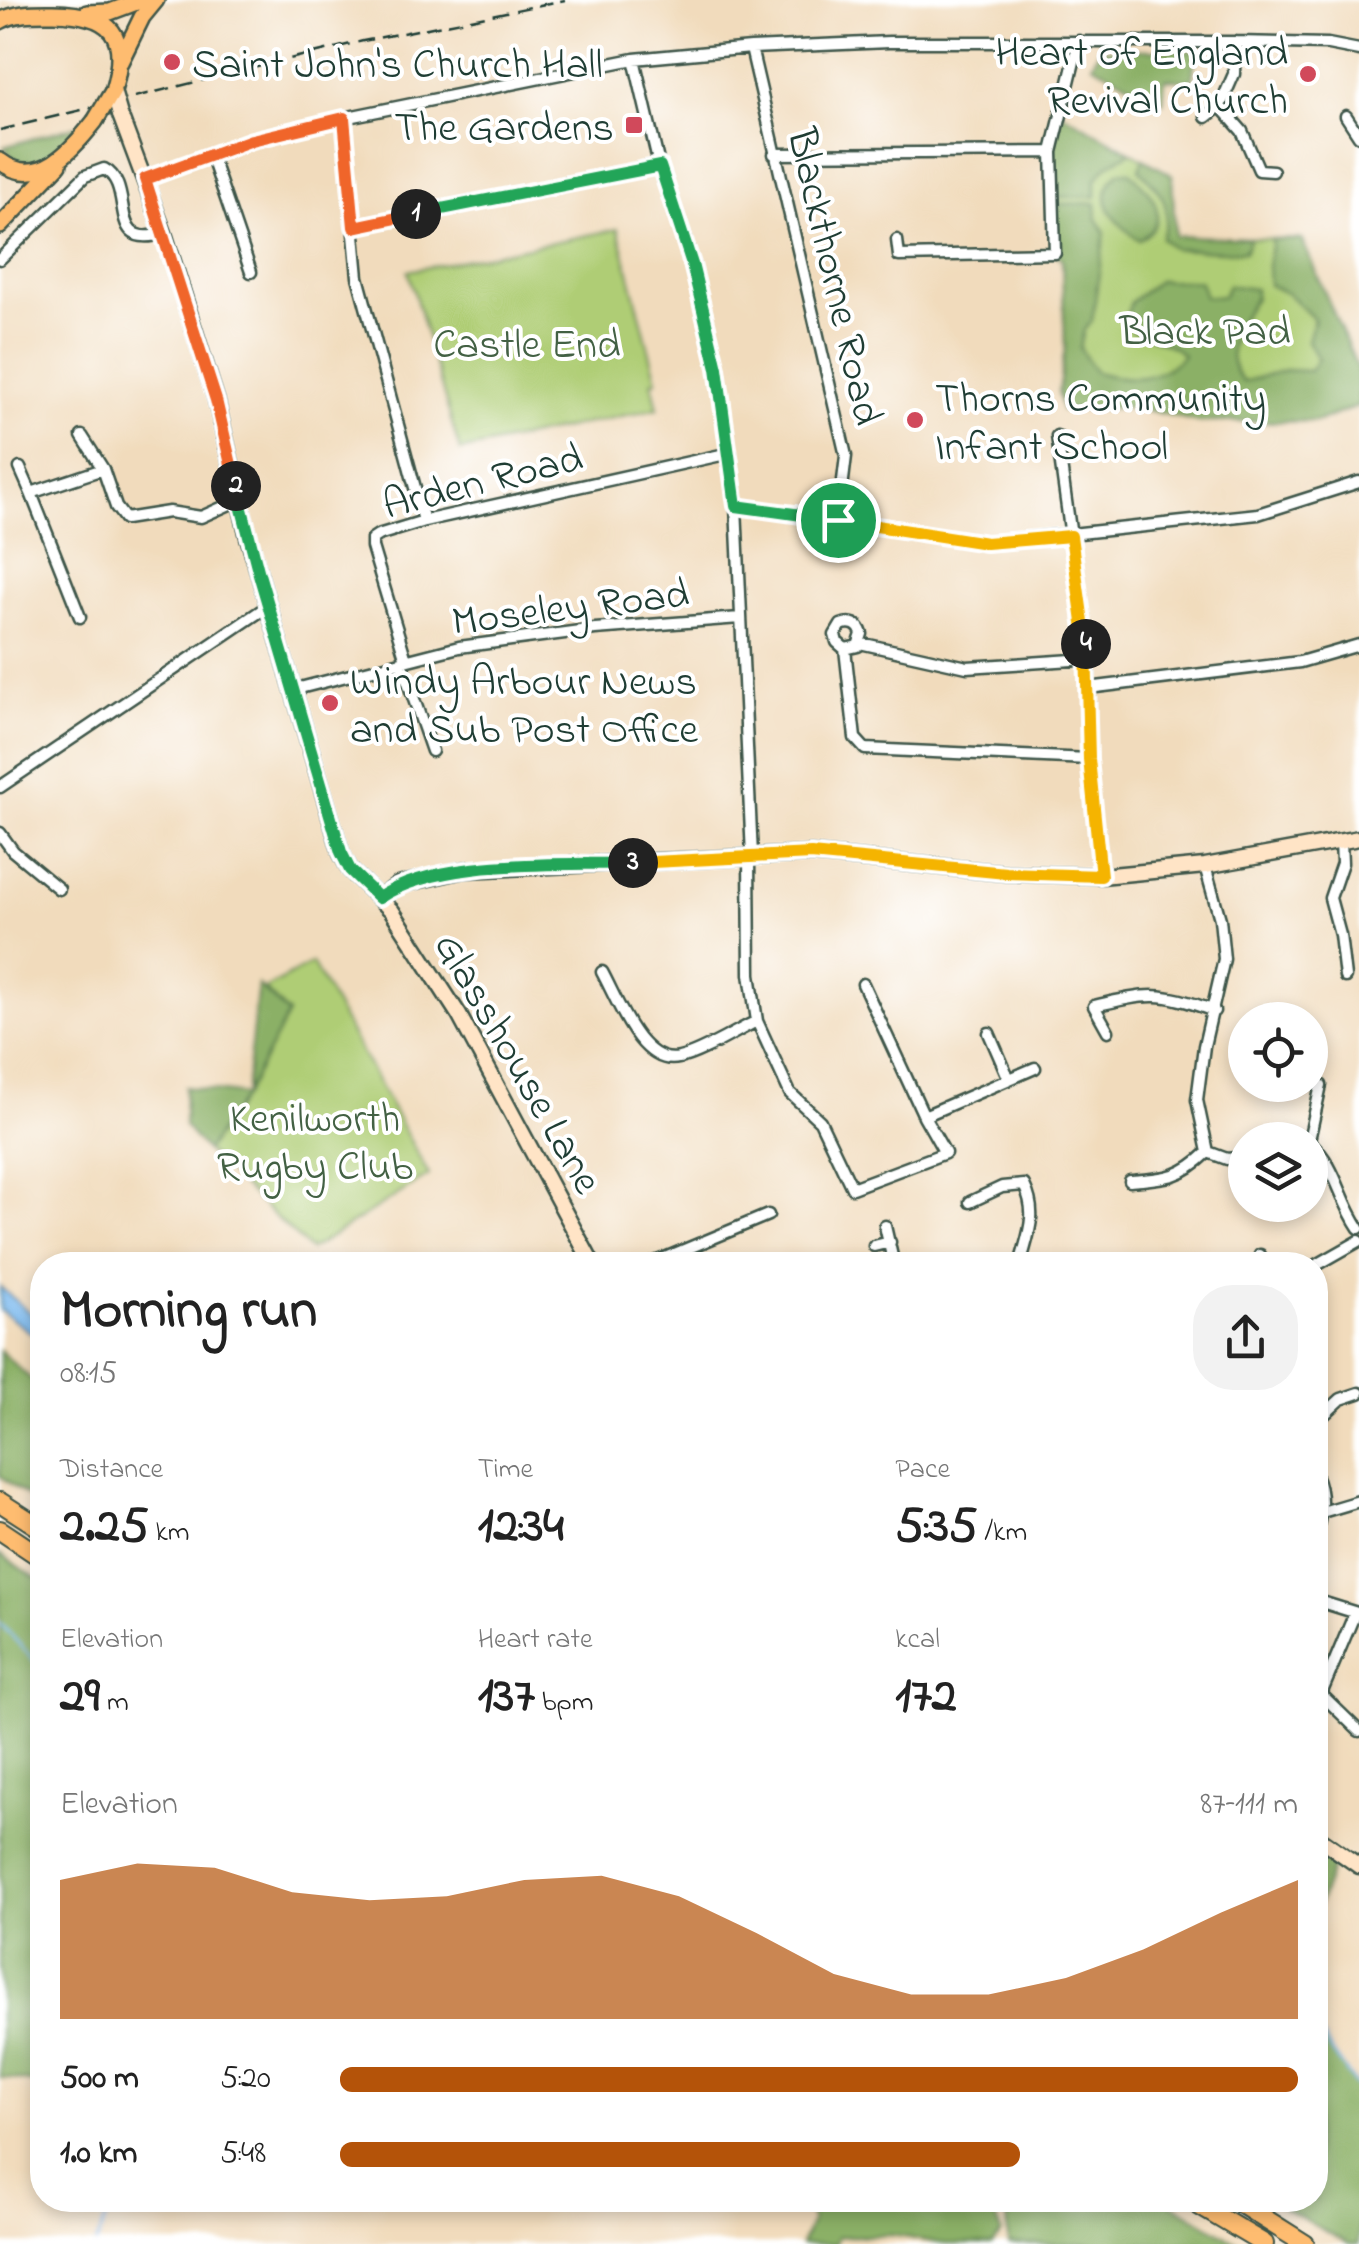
<!DOCTYPE html>
<meta charset="utf-8">
<style>
:root{--surface:#fff;--page:#f2f2f2;--text:#222;--muted:#767676;--accent:#b45309}
body{margin:0;font-family:"Indie Flower",sans-serif;background:var(--page);color:var(--text);height:100vh;display:flex;flex-direction:column;font-size:38px;white-space:nowrap}
*{box-sizing:border-box;margin:0}
p{font-size:32px;color:var(--muted)}
.icon{flex:none;width:55px;height:55px;fill:none;stroke:currentColor;stroke-width:2;stroke-linecap:round;stroke-linejoin:round}
.map{position:relative;flex:1;overflow:hidden}
.details{position:absolute;left:30px;top:1252px;width:1298px;height:960px;display:flex;flex-direction:column;background:var(--surface);border-radius:40px;box-shadow:0 5px 15px #0003}
.details>*{flex:none}
.controls{position:absolute;left:1228px;top:1002px;display:grid;gap:20px}
.controls a{display:grid;place-items:center;width:100px;height:100px;border-radius:50%;background:var(--surface);box-shadow:0 5px 15px #0003;font-size:50px}
.pin{position:absolute;display:grid;place-items:center;width:85px;height:85px;color:#fff;margin:-42px;border:5px solid #fff;border-radius:50%;box-shadow:0 2px 10px #0007}
.km{position:absolute;width:50px;height:50px;margin:-25px;border-radius:50%;background:#222;color:#fff;font-size:28px;line-height:50px;text-align:center}
.round{display:grid;place-items:center;flex:none;width:105px;height:105px;border-radius:40px;background:var(--page)}
.summary{display:flex;align-items:center;justify-content:space-between;height:170px;padding:0 30px}
h1{font-size:55px;font-weight:700;line-height:75px}
.metrics{display:grid;grid-template-columns:repeat(3,1fr);gap:15px;height:170px;padding:10px 30px}
.metrics div{display:grid;align-content:center}
.metrics b{font-size:50px;font-weight:700}
.metrics small{font-size:28px;font-weight:400}
.metrics p{font-size:28px}
.chart{height:280px;padding:20px 30px}
.chart p{display:flex;justify-content:space-between}
.chart svg{width:100%;height:180px;margin-top:10px;fill:var(--accent);opacity:.7}
ul{padding:0 30px;list-style:none;font-size:32px}
li{display:grid;grid-template-columns:160px 120px 1fr;align-items:center;height:75px}
li i{height:25px;border-radius:12px;background:var(--accent)}
.map>svg:first-child{display:block}
.green{fill:#afcd74;stroke:#678554;stroke-width:2.5}
.forest{fill:#8bb066;stroke:#55764d;stroke-width:2.5}
.water{fill:#7bb9ee;stroke:#4d7b91;stroke-width:2.5}
.lines{fill:none;stroke-linecap:round;stroke-linejoin:round}
.stream{stroke:#7bb9ee;stroke-width:2.5}
.street-casing{stroke:#3e5548;stroke-width:15}
.secondary-casing{stroke:#3e5548;stroke-width:19}
.primary-casing{stroke:#3e5548;stroke-width:20}
.highway-casing{stroke:#3e5548;stroke-width:22}
.street{stroke:#fff;stroke-width:10}
.secondary{stroke:#ffe4c6;stroke-width:14}
.primary{stroke:#febc70;stroke-width:15}
.highway{stroke:#febc70;stroke-width:18}
.rail{stroke:#1f3d34;stroke-width:2.5;stroke-dasharray:15 8;stroke-linecap:butt}
.secondary-bridge-casing{stroke:#3e5548;stroke-width:19;stroke-linecap:butt}
.primary-bridge-casing{stroke:#3e5548;stroke-width:20;stroke-linecap:butt}
.secondary-bridge{stroke:#ffe4c6;stroke-width:14}
.primary-bridge{stroke:#febc70;stroke-width:15}
.split-1-casing{stroke:#fff;stroke-width:20}
.split-2-casing{stroke:#fff;stroke-width:20}
.split-3-casing{stroke:#fff;stroke-width:20}
.split-4-casing{stroke:#fff;stroke-width:20}
.split-5-casing{stroke:#fff;stroke-width:20}
.split-1{stroke:#22a559;stroke-width:12}
.split-2{stroke:#f0652b;stroke-width:12}
.split-3{stroke:#22a559;stroke-width:12}
.split-4{stroke:#f5b400;stroke-width:12}
.split-5{stroke:#f5b400;stroke-width:12}
.poi-dot{fill:#d1495b;stroke:#fff;stroke-width:4}
.labels{text-anchor:middle;stroke-width:8;stroke-linejoin:round;paint-order:stroke}
.poi-label{font-size:42px;fill:#1f3d34;stroke:#fff;text-anchor:start}
.street-label{font-size:42px;fill:#1f3d34;stroke:#fff}
.park-label{font-size:42px;fill:#436144;stroke:#fff}
</style>
<div class="map">
<svg width="1359" height="2244" viewBox="0 0 1359 2244">
<rect width="100%" height="100%" fill="#fff"/>
<filter id="ink" filterUnits="userSpaceOnUse"><feTurbulence type="fractalNoise" baseFrequency=".01" numOctaves="2"/><feDisplacementMap in="SourceGraphic" scale="20" xChannelSelector="R" yChannelSelector="G"/><feConvolveMatrix kernelMatrix="1 2 1 2 8 2 1 2 1" color-interpolation-filters="sRGB"/></filter>
<filter id="wash" filterUnits="userSpaceOnUse"><feTurbulence type="fractalNoise" baseFrequency=".0048" numOctaves="4" result="noise"/><feDisplacementMap in="SourceGraphic" scale="40" xChannelSelector="R" yChannelSelector="G"/><feGaussianBlur stdDeviation="2.25" result="paint"/><feColorMatrix in="noise" values="0 0 0 0 0 0 0 0 0 0 0 0 0 0 0 0 0 1.4 0 .05"/><feComposite in="paint" operator="in"/></filter>
<g filter="url(#wash)">
<rect width="100%" height="100%" fill="#f1dbbc"/>
<path class="green" d="M1062,113L1172,175L1175,236L1302,240L1359,372V406L1318,421L1199,422L1134,407L1062,410L1058,394L1065,348L1062,259L1055,253Z
M618,229L657,380L652,382L658,408L460,451L408,271Z
M312,963L429,1175L310,1250L206,1151L245,1095L288,1014L265,989Z"/>
<path class="forest" d="M1100,49L1196,51L1192,80L1165,79L1163,102L1092,64Z
M1062,113L1131,152L1108,165L1096,179V197H1053L1052,152Z
M85,123L44,163L18,165L4,147Z
M1143,159L1172,175L1175,236L1250,238L1245,252L1174,249L1161,238C1175,207 1161,191 1139,169Z
M1119,172H1130C1153,193 1173,219 1139,240C1115,222 1090,198 1119,172Z
M1096,203L1097,219L1105,232L1092,321L1084,330L1080,348L1095,372C1129,381 1158,382 1183,355L1175,348L1131,330L1126,316L1131,302L1159,280L1200,281L1205,297L1223,296L1228,285L1255,289V298C1237,323 1218,355 1243,382L1285,370L1310,371L1318,359L1308,341L1314,319L1288,294L1269,285L1268,265L1272,239L1302,240L1359,372V406L1318,421L1199,422L1134,407L1062,410L1058,394L1065,348L1062,259L1055,253L1054,204Z
M258,985L288,1014L245,1095L206,1151L184,1126L185,1087L245,1095Z
M0,1351L42,1389V1507L0,1476Z
M0,1554L42,1582V2084L0,2077Z
M1315,1844L1335,1860L1315,1913Z
M1315,2027L1359,2090V2244H1349L1268,2200H1315Z
M805,2200H911L929,2209L994,2212L1002,2233L992,2244H945L891,2235L837,2237L835,2244H801L812,2220Z
M1007,2200H1166L1240,2244H1008Z"/>
<path class="water" d="M0,1287L37,1319H42V1341L0,1310Z"/>
<g class="lines">
<path class="stream" d="M0,1623L42,1669
M1315,2027L1359,2090
M96,2244L114,2200"/>
</g>
</g>
<g filter="url(#ink)">
<g class="lines">
<defs>
<path id="street" d="M1235,42L1234,74L1220,106L1242,131L1259,170L1273,171
M751,48L846,456L838,521
M634,59L659,165L693,264L717,368L736,506L752,856
M1346,116L1359,136
M1206,117L1220,106
M343,118L358,277L424,521
M774,154L1052,152
M211,155L251,272
M145,179L252,140L343,118L634,59L751,48L889,42H1235L1328,44L1359,50
M353,227L659,165
M897,240L899,256L1055,253L1052,152L1079,41
M0,259L85,176L104,169C137,186 104,252 164,233
M82,436L103,469
M1057,436L1088,659L1089,759L1101,876
M20,468L31,493
M736,506L987,543L1258,514L1359,482
M80,617L31,493L103,469L116,507L125,519L169,512L201,517L239,500
M860,643L967,667L1088,659
M845,649L837,642L835,635L841,625C851,621 859,624 862,634L858,646L845,649L855,738L865,749L1089,759
M406,660L372,547V539L378,535L424,521L730,453
M401,662L432,751
M1088,688L1300,662L1359,645
M292,690L459,647L595,629L740,618
M0,787L268,606
M0,833L13,851L59,889
M1341,842L1342,863L1330,898L1340,935L1345,977
M749,856L750,974L757,1021L790,1093L820,1121L852,1188L945,1153L924,1116L1035,1068
M1205,866L1220,919L1224,959L1204,1046L1197,1100L1208,1152L1227,1159L1245,1157
M602,972C617,999 641,1067 679,1058C700,1054 736,1031 757,1021
M863,984L924,1116
M1108,1031L1094,1006C1150,993 1160,991 1214,1011
M989,1033L1009,1079
M1309,1140L1321,1085
M1310,1142C1337,1167 1339,1199 1359,1228
M1130,1181C1167,1178 1181,1178 1208,1152
M970,1202L1002,1187L1024,1185C1039,1215 1027,1236 1020,1265
M885,1226L894,1265
M874,1246L890,1242
M648,1265L768,1215
M1257,1265L1260,1255
M1315,1266L1359,1241
M1315,1423L1341,1399L1359,1393
M1315,1474C1325,1497 1321,1515 1315,1540
M1322,1512L1359,1501
M1315,1600L1357,1613
M1355,1613L1321,1694L1359,1731"/>
<path id="secondary" d="M120,115L164,233L216,399L248,537L341,853L350,870L392,911L459,1015L593,1265
M379,898L398,885L464,870L811,854L1006,873L1101,876L1205,866L1359,838
M1315,1835L1359,1866"/>
<path id="primary" d="M87,13L110,12L142,0
M0,21C17,12 35,13 54,13C112,14 130,34 113,91
M120,62L142,17L156,0
M0,161C38,191 73,149 95,121
M0,226L59,164"/>
<path id="highway" d="M0,1502L42,1529
M0,1530L42,1558
M1190,2200L1264,2244
M1235,2200L1305,2244"/>
</defs>
<use href="#street" class="street-casing"/>
<use href="#secondary" class="secondary-casing"/>
<use href="#primary" class="primary-casing"/>
<use href="#highway" class="highway-casing"/>
<use href="#street" class="street"/>
<use href="#secondary" class="secondary"/>
<use href="#primary" class="primary"/>
<use href="#highway" class="highway"/>
<path class="rail" d="M0,130L363,41L565,0"/>
<defs>
<path id="secondary-bridge" d="M113,91L120,115"/>
<path id="primary-bridge" d="M95,121L113,91"/>
</defs>
<use href="#secondary-bridge" class="secondary-bridge-casing"/>
<use href="#primary-bridge" class="primary-bridge-casing"/>
<use href="#secondary-bridge" class="secondary-bridge"/>
<use href="#primary-bridge" class="primary-bridge"/>
</g>
</g>
<g class="lines" filter="url(#ink)">
<defs>
<path id="split-1" d="M416,214L660,166L692,264L717,368L736,506L838,520"/>
<path id="split-2" d="M236,486L216,400L145,179L252,140L344,118L354,227L416,214"/>
<path id="split-3" d="M236,486L259,574L341,852L350,870L379,898C438,857 562,866 633,863"/>
<path id="split-4" d="M633,863L811,854L1006,873L1101,876L1089,759L1086,644"/>
<path id="split-5" d="M838,520L986,543L1071,536L1086,644"/>
</defs>
<use href="#split-1" class="split-1-casing"/>
<use href="#split-2" class="split-2-casing"/>
<use href="#split-3" class="split-3-casing"/>
<use href="#split-4" class="split-4-casing"/>
<use href="#split-5" class="split-5-casing"/>
<use href="#split-1" class="split-1"/>
<use href="#split-2" class="split-2"/>
<use href="#split-3" class="split-3"/>
<use href="#split-4" class="split-4"/>
<use href="#split-5" class="split-5"/>
</g>
<g class="poi-dot">
<circle cx="172" cy="62" r="10"/>
<circle cx="1308" cy="74" r="10"/>
<rect x="624" y="115" width="20" height="20" rx="5"/>
<circle cx="915" cy="420" r="10"/>
<circle cx="330" cy="703" r="10"/>
</g>
<g class="labels">
<g class="poi-label">
<text x="1288" y="65" text-anchor="end">Heart of England<tspan x="1288" dy="48">Revival Church</tspan></text>
<text x="192" y="77">Saint John's Church Hall</text>
<text x="614" y="140" text-anchor="end">The Gardens</text>
<text x="935" y="411">Thorns Community<tspan x="935" dy="48">Infant School</tspan></text>
<text x="350" y="694">Windy Arbour News<tspan x="350" dy="48">and Sub Post Office</tspan></text>
</g>
<g class="street-label">
<text transform="translate(837 276) rotate(77)" y="15">Blackthorne Road</text>
<text transform="translate(482 479) rotate(-14)" y="15">Arden Road</text>
<text transform="translate(570 605) rotate(-7)" y="15">Moseley Road</text>
<text transform="translate(520 1062) rotate(60)" y="15">Glasshouse Lane</text>
</g>
<g class="park-label">
<text x="1205" y="344">Black Pad</text>
<text x="527" y="357">Castle End</text>
<text x="315" y="1131">Kenilworth<tspan x="315" dy="48">Rugby Club</tspan></text>
</g>
</g>
</svg>
<div class="controls">
<a><svg class="icon" aria-label="locate" viewBox="0 0 24 24"><circle cx="12" cy="12" r="6"/><path d="M12 2v4M12 18v4M2 12h4M18 12h4"/></svg></a>
<a><svg class="icon" aria-label="layers" viewBox="0 0 24 24"><path d="M12 4l9 5-9 5-9-5zM3 14l9 5 9-5"/></svg></a>
</div>
<div class="pin" style="left:838px;top:520px;background:#1e9e55"><svg class="icon" aria-label="arrive" viewBox="0 0 24 24"><path d="M6 21V4h12l-3 4 3 4H6"/></svg></div>
<b class="km" style="left:416px;top:214px">1</b>
<b class="km" style="left:236px;top:486px">2</b>
<b class="km" style="left:633px;top:863px">3</b>
<b class="km" style="left:1086px;top:644px">4</b>
<section class="details">
<div class="summary"><div><h1>Morning run</h1><p>08:15</p></div><a class="round"><svg class="icon" aria-label="share" viewBox="0 0 24 24"><path d="M12 15V3M7 8l5-5 5 5M5 13v7h14v-7"/></svg></a></div>
<div class="metrics">
<div><p>Distance</p><b>2.25<small> km</small></b></div>
<div><p>Time</p><b>12:34</b></div>
<div><p>Pace</p><b>5:35<small> /km</small></b></div>
</div>
<div class="metrics">
<div><p>Elevation</p><b>29<small> m</small></b></div>
<div><p>Heart rate</p><b>137<small> bpm</small></b></div>
<div><p>kcal</p><b>172</b></div>
</div>
<div class="chart"><p><span>Elevation</span>87–111 m</p>
<svg viewBox="0 0 160 44" preserveAspectRatio="none"><path d="M0 44V10L10 6L20 7L30 13L40 15L50 14L60 10L70 9L80 14L90 23L100 33L110 38L120 38L130 34L140 27L150 18L160 10V44z"/></svg>
</div>
<ul>
<li><b>500 m</b>5:20<i style="width:100%"></i></li>
<li><b>1.0 km</b>5:48<i style="width:71%"></i></li>
</ul>
</section>
</div>
